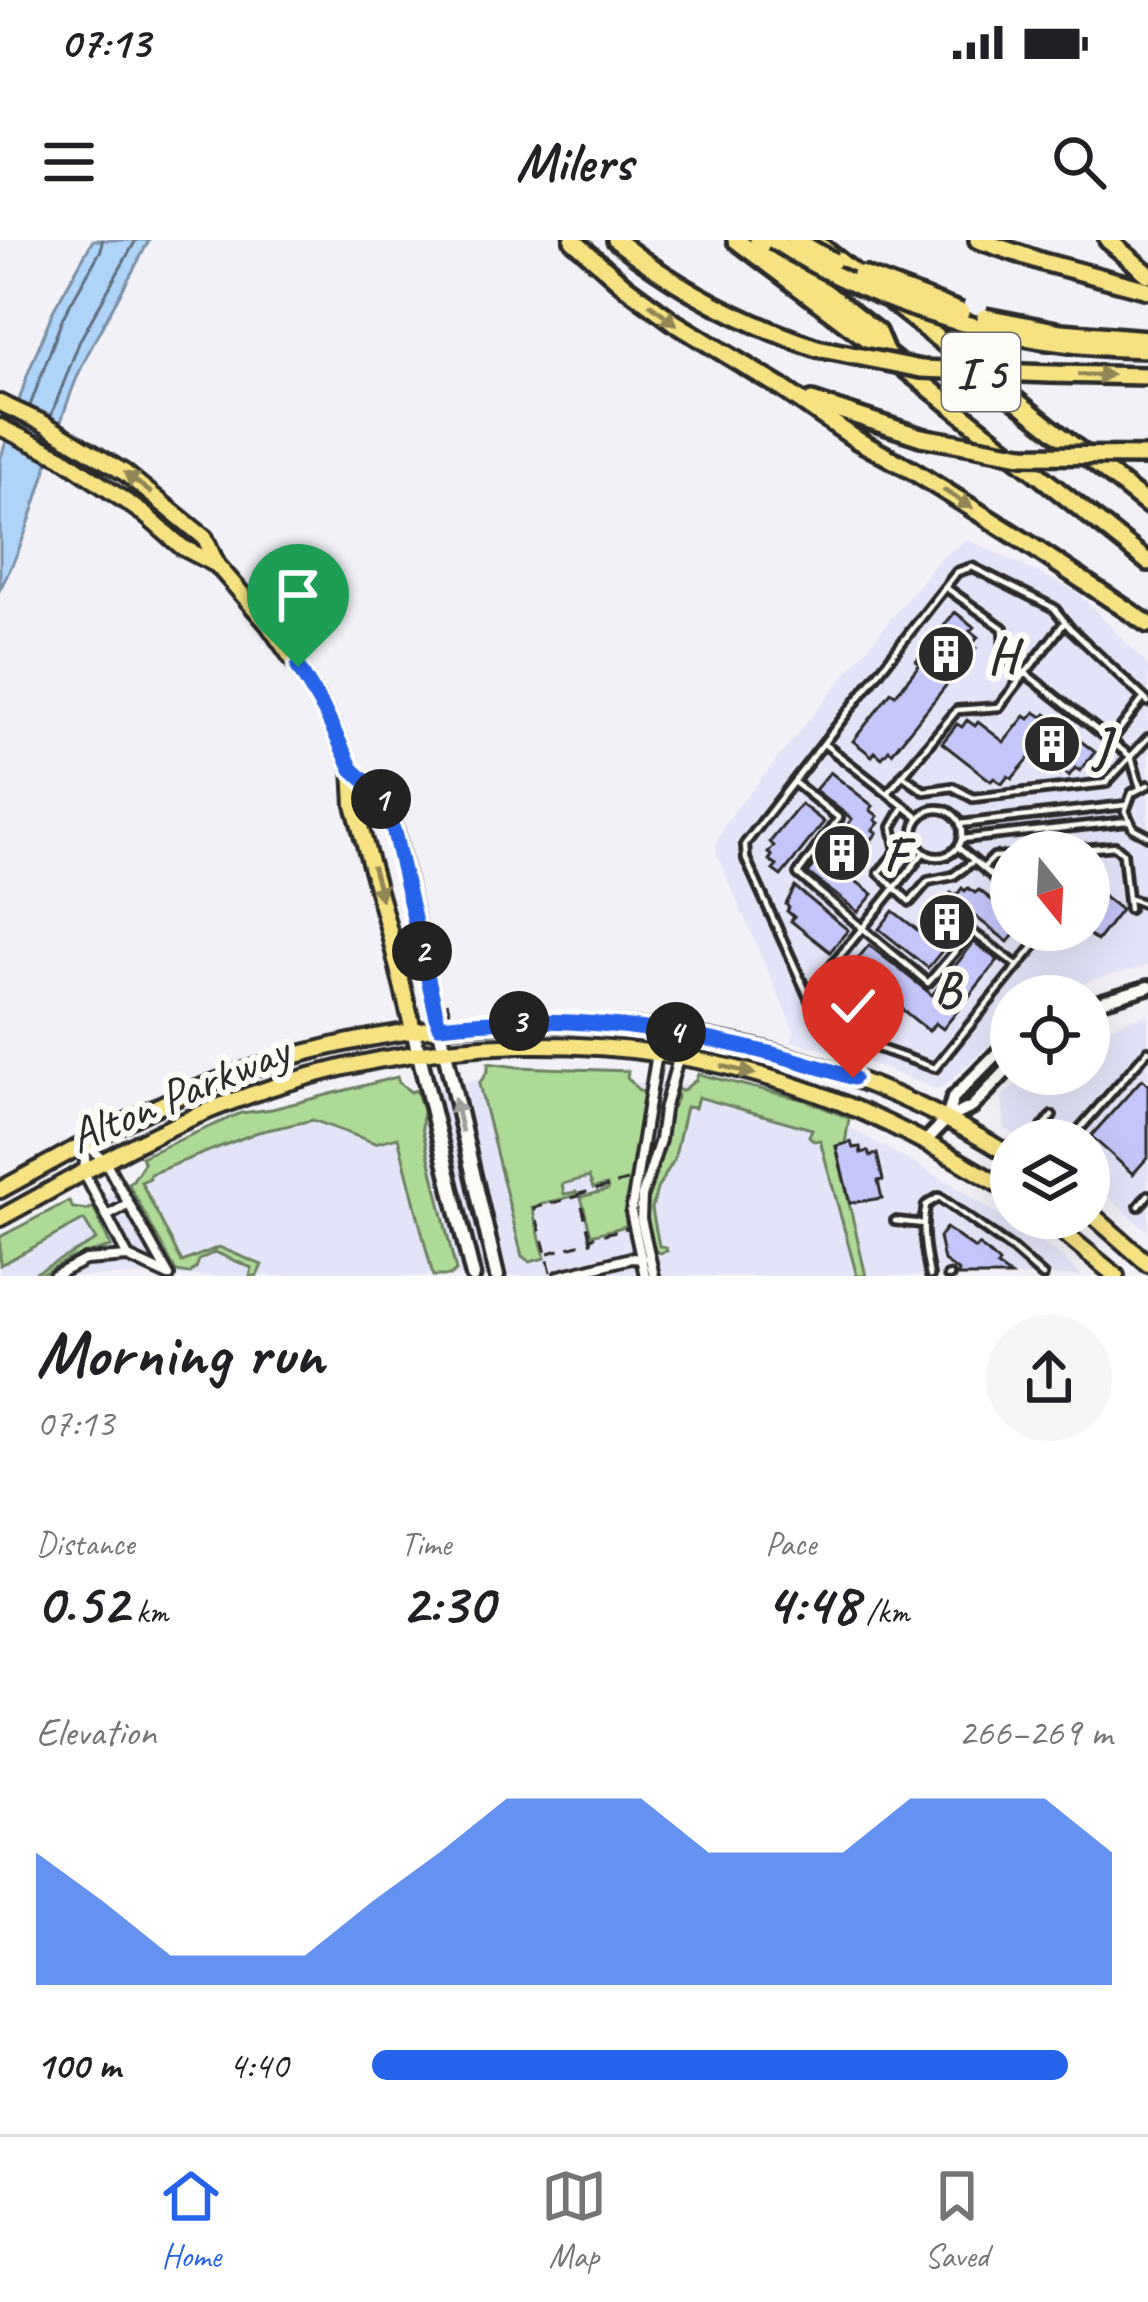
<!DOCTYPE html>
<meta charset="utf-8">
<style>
:root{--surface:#fff;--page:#f6f6f6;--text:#202124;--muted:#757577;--line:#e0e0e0;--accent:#2563eb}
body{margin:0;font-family:Caveat,sans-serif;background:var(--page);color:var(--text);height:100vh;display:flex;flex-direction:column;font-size:45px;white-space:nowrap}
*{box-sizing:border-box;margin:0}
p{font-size:39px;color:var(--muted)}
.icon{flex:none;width:66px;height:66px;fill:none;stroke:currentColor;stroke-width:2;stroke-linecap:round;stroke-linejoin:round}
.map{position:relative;height:1036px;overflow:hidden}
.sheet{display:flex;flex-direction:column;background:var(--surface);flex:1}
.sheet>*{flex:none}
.needle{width:78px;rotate:162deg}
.controls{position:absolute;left:990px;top:591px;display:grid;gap:24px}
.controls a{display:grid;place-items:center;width:120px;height:120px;border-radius:50%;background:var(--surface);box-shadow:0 12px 48px #0002;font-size:60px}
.pin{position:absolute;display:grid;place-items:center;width:102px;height:102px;color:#fff;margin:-123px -51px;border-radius:50% 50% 50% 0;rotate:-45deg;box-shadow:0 0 12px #0007}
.pin .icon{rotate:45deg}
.km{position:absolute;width:60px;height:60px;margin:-30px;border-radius:50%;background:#222;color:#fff;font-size:33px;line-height:60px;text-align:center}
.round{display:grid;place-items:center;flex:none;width:126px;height:126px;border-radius:63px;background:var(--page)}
.overview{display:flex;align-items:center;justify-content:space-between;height:204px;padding:0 36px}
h1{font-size:66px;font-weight:700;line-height:90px}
.figures{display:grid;grid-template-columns:repeat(3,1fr);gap:18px;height:204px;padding:12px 36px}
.figures div{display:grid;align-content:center}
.figures b{font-size:60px;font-weight:700}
.figures small{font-size:33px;font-weight:400}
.figures p{font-size:33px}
.chart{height:336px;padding:24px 36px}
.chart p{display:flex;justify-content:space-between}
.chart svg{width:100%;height:216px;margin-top:12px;fill:var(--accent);opacity:.7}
ul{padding:0 36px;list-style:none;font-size:39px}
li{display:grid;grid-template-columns:192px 144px 1fr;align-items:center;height:90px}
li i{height:30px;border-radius:15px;background:var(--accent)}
.status{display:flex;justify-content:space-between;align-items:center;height:84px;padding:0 60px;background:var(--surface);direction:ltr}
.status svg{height:33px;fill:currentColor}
header{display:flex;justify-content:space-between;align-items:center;height:156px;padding:0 36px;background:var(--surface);font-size:54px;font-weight:700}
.tab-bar{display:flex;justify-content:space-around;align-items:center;height:168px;border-top:3px solid var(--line);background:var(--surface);font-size:33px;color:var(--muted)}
.tab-bar a{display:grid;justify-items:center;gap:6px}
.tab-bar .active{color:var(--accent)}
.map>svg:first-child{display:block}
.built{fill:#e4e4f8;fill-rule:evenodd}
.green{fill:#aeda98;stroke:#6c8262;stroke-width:3}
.water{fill:#afd4f8;stroke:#7a90a6;stroke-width:3}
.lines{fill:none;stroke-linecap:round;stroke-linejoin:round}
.shore{stroke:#606f7d;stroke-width:3}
.building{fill:#c5c6f9;stroke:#2b2b2b;stroke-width:3}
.service-casing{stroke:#2b2b2b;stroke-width:14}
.minor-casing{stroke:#2b2b2b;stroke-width:16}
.tertiary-casing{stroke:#2b2b2b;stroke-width:20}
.secondary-casing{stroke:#2b2b2b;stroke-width:21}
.primary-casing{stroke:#2b2b2b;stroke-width:22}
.motorway-casing{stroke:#2b2b2b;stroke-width:24}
.path{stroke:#2b2b2b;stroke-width:3;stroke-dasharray:12 9;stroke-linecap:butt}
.service{stroke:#fdfcf7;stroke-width:4.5}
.minor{stroke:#fdfcf7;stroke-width:8}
.tertiary{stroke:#fdfcf7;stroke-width:10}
.secondary{stroke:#fdfcf7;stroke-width:12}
.primary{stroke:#f7e281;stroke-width:14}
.motorway{stroke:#f7e281;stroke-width:15}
.motorway-bridge-casing{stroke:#2b2b2b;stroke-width:24;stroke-linecap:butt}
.motorway-bridge{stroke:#f7e281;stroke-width:15}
.oneway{fill:#918656}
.oneway2{fill:#9e9e9b}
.route-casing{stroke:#fff;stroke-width:24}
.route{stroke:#2563eb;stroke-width:15}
.labels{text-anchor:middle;stroke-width:12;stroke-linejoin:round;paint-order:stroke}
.shield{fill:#fdfcf7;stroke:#6a6a68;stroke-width:3}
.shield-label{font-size:45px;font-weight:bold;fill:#2b2b2b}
.poi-label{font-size:48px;font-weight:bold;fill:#2b2b2b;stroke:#fdfcf7;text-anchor:start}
.street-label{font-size:48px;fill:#2b2b2b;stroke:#fdfcf7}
</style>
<div class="status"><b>07:13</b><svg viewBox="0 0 49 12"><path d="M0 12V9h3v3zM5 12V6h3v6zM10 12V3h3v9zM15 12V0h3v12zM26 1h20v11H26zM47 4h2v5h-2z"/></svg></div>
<header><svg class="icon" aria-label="menu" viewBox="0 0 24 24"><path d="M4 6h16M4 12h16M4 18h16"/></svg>Milers<svg class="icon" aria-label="search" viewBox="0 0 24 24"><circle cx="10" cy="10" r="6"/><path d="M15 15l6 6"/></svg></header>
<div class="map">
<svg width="1148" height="1036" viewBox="0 0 1148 1036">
<rect width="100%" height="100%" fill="#f2f1f7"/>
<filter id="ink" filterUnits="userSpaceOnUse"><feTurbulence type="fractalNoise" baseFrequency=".00833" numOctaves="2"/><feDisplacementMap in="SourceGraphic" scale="24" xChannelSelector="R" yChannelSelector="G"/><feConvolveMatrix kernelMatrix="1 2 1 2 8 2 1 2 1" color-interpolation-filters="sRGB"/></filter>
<g filter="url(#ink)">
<path class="built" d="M967,299L1076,351L1148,425V726L1092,740L1056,756H1011V784L946,845L935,849L870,823L792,801L794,791L716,613V604L726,582L940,318ZM1011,612H1089V690H1011Z
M1148,774V992L1089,940V900H1027L1005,889L1002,857L1029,834H1089V794Z
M491,836L698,845L847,886L955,946L1058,1014L1082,1036H866L845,949L862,1036H0V1009L149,935L258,892Z"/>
<path class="green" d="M488,823L517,827L628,831L627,837L639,851L644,852L626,971V986L591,995L581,957L608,950L607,945L593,948L589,937L562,944L564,954L576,952L577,955L532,967L545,1018L530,1022L522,1016L479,844L488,830Z
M698,834L805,860L849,878L845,904L836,907L866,1036H857L820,900L814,901L809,896L812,889L698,857L695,868L686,867L674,920L657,949L652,969L659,1006L666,1007L667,1011L660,1013L651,1009L642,981L646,948L665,903L670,871L677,858L676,849L682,851L696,840Z
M397,837L399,843L411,852L416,850L423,870L422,888L456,1031L450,1036H433L398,897L375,903L313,880L258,892L150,934V938L141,942L182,1022L219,1007L262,1025L257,1036H250L252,1028L215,1012L199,1020L196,1028L189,1034L176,1032L128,943L133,940L144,923L141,917L241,873L272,869Z
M69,961L73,968L88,970L93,967L111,1007L71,1018L38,1036H30L96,1000L84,980L0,1025V997Z"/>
<path class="water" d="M93,0H149C126,47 96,91 76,140C48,208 36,284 0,349V220L27,136L53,71Z"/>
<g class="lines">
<path class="shore" d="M30,166L63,77L101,10L102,0
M51,176L80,100L136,0"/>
</g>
<path class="building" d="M955,372L974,387L970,391L978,397L972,405L976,408L892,513L889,510L882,518L875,512L872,516L853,501L891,452L895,455L902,447L920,424L916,421Z
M1035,472L1043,477L1046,474L1095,512L1080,531L1075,528L1069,536L1062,530L1059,534L1033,513L1012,539L1008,536L1002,544L994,538L991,541L942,503L957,484L962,487L967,480L975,486L978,482L1004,502L1025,476L1029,479Z
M830,532L873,566L870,570L878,576L875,580L879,583L873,590L877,593L845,633L873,654L858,672L808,633L852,579L815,550Z
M801,564L824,582L781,636L773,630L777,626L769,620L772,616L768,613L774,606L770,602Z
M1089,645L1121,670L1097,701L1089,695Z
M795,647L848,690L830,712L791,681L794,677L787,671L789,668L786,664Z
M962,648L965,651L968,648L975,653L979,650L1011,675V690H1018L1008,702L972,674L928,728L879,689L893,671L920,692L951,653L956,656Z
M974,702L998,720L943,789L935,783L929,791L850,728L869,705L932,755Z
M1142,839L1148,845V917L1133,934L1091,896Z
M851,902L853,908L860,907L861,913L868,911L870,916L877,914L883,940L878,941L882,958L850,963L836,906Z
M946,988L975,1009L978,1005L986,1011L999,1023L997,1026L1011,1036H957L959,1032L944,1021L939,997Z"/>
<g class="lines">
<defs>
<path id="service" d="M948,349L1003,388L1004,416L1131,517L1140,547
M1111,501L1143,459
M824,504L919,578
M902,535L924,551L953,547L973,558L1106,543L1148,498
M795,543L839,578L798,634L928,743L972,692L1018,726
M1148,545L1132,553L1125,571L1133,588L1148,596
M888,553L957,470L999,467L1065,382
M904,566L892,587L897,611L879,633L910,662L928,641L953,636L974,621
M914 593a24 24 0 1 1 48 0a24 24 0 1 1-48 0Z
M960,584L1126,565
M962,599L1127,581
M960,609L1011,652
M1049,612L1115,606L1123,613L1129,669
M983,628L994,617L1011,616
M1128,658L1148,665
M1047,690L935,828L823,789L746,619L745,604L957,332L972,327L1054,368L1070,388L1148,462
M810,753L923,613
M1043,887L1052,876
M1070,900L1148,811
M1139,966L1148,955
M895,981L924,984
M930,1036C925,1013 921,989 926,965L939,957L1012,1009L1043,1036
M948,1036H950"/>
<path id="minor" d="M86,904L105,921L169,1036
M86,906L84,933L128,1017
M107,976L129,964
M54,1036L85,1020L128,1017L169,1036
M560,1036L631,1018L642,1019
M645,1036L631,972L657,813
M654,1036L641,979L642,956L660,900L664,870L678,819"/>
<path id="tertiary" d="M1089,765L1148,747
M947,879L953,858L1011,799
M925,902L947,879L972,867L1011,826"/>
<path id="secondary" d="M439,786L497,1036
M413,790L473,1036"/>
<path id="primary" d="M0,163L43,183L125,233L205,298L217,325L268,384L298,427L324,470L352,529L354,565L388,687L413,790
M0,187L61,217L144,274L182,307L217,325
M352,529L379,554L395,592L439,786
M0,950C69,913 138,871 212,843C472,742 775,767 1011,916
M1089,972L1148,1024
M0,978C74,938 148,893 228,863C414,791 627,784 816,853C885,878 949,914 1011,952
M1046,978L1116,1036"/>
<path id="motorway" d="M573,0L626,47L675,83L782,148L857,200L913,231L1021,299L1148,384
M616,0C677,49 743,83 817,108
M736,0L870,101L1148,322
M758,0L877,92L885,111
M813,0L868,44
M978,0L1043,22L1148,50
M1108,0L1148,34
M892,62L1148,265
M1051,134L1148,136
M812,161L921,197"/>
</defs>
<use href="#service" class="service-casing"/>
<use href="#minor" class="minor-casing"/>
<use href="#tertiary" class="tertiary-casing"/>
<use href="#secondary" class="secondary-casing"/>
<use href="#primary" class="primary-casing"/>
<use href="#motorway" class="motorway-casing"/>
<path class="path" d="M447,762L450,773
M590,998L579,954L627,941
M548,1013L591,1002L590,998L627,988
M551,1032L534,968L579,956"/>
<use href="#service" class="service"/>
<use href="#minor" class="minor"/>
<use href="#tertiary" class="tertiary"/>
<use href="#secondary" class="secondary"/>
<use href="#primary" class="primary"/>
<use href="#motorway" class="motorway"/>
<defs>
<path id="motorway-bridge" d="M773,0C882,70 1019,108 1148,109
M795,0L833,21
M860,34L961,72
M985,77L1061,92L1148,99
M817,108L921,129L1051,134
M921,197L1022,215L1148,216"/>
</defs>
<use href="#motorway-bridge" class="motorway-bridge-casing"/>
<use href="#motorway-bridge" class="motorway-bridge"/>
</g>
<defs><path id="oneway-solid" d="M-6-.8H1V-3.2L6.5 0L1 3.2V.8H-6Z" transform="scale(3)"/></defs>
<g class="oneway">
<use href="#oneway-solid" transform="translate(663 74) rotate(37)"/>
<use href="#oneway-solid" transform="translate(1095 135) rotate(1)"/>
<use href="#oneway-solid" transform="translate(138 243) rotate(-143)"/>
<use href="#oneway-solid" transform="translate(958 259) rotate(32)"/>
<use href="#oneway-solid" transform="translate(377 643) rotate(75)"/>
<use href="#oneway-solid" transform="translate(738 830) rotate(14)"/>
</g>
<use class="oneway2" href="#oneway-solid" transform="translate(458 875) rotate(-103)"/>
</g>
<g class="lines" filter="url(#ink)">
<defs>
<path id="route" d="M298,427L324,470L352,529L379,554L394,592L439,786C580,770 719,793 853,838"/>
</defs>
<use href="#route" class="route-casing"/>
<use href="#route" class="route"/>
</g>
<defs>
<symbol id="building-disc" viewBox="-11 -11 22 22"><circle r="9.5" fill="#2b2b2b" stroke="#fdfcf7"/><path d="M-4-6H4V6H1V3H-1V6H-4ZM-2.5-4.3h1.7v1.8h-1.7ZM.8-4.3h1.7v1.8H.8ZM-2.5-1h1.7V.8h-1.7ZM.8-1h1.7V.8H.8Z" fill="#fff"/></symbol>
</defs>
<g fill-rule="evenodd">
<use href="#building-disc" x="913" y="381" width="66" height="66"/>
<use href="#building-disc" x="1019" y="471" width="66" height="66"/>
<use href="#building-disc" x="809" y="580" width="66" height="66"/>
<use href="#building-disc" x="914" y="649" width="66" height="66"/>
</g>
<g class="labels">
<rect class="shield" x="942" y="93" width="78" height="78" rx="9"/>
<g class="shield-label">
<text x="981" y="148">I 5</text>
</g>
<g class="poi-label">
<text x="988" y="431">H</text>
<text x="1094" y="521">J</text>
<text x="884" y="630">F</text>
<text x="947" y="765" text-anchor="middle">B</text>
</g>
<g class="street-label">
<text transform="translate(178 852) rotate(-23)" y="17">Alton Parkway</text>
</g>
</g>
</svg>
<div class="controls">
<a><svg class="needle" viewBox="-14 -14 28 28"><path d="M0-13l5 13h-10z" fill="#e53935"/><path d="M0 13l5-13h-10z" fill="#757577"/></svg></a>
<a><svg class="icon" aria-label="locate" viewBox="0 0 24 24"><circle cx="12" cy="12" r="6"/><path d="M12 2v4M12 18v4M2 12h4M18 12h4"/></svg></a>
<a><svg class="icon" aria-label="layers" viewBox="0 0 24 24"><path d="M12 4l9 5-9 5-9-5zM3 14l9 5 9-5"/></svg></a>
</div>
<div class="pin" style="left:298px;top:427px;background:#1e9e55"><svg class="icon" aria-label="arrive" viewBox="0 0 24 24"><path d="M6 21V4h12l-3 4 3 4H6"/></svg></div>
<div class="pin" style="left:853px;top:838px;background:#d93025"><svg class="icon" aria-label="check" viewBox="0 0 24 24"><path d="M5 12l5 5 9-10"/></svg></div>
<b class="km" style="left:381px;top:559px">1</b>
<b class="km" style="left:422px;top:711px">2</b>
<b class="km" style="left:519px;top:781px">3</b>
<b class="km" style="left:676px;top:792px">4</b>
</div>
<section class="sheet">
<div class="overview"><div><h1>Morning run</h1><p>07:13</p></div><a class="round"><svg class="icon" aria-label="share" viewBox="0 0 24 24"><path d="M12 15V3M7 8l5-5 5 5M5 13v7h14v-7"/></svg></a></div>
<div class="figures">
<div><p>Distance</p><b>0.52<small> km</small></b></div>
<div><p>Time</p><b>2:30</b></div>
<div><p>Pace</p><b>4:48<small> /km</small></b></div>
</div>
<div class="chart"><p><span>Elevation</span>266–269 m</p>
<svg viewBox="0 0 160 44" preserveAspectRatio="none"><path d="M0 44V17L10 27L20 38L30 38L40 38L50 27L60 17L70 6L80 6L90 6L100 17L110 17L120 17L130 6L140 6L150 6L160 17V44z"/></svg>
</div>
<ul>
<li><b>100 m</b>4:40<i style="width:94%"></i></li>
</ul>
</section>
<nav class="tab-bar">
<a class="active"><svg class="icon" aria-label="home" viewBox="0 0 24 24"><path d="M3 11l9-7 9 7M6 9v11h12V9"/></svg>Home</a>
<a><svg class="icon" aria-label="map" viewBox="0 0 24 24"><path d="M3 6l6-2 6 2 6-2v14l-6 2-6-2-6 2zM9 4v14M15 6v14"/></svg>Map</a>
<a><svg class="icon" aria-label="saved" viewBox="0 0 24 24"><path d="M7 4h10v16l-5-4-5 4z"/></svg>Saved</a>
</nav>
